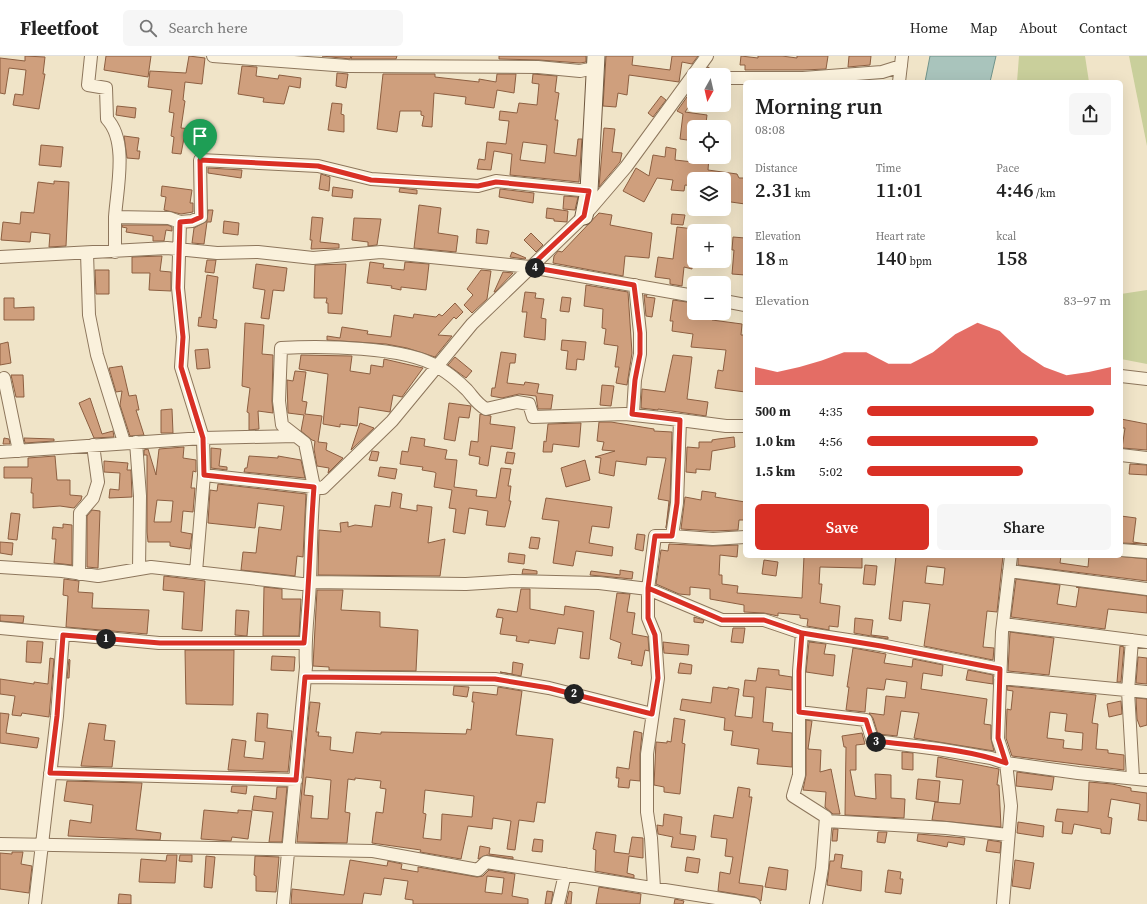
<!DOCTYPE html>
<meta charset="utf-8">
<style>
:root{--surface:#fff;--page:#f6f6f6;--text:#222;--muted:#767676;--line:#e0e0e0;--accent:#d93025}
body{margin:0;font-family:"Source Serif 4",serif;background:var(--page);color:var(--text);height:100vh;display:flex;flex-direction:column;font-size:15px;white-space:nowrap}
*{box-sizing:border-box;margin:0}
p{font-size:13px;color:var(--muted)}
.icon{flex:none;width:22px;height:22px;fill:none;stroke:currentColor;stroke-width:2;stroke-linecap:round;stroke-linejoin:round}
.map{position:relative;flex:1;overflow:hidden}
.drawer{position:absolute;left:743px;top:24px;width:380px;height:478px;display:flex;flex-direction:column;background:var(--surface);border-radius:6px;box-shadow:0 4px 16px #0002}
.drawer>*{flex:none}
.needle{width:26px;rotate:188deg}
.fabs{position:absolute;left:687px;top:12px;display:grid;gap:8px}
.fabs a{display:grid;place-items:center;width:44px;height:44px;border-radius:6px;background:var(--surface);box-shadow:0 4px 16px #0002;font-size:20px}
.pin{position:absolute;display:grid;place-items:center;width:34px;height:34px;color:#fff;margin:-41px -17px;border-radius:50% 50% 50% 0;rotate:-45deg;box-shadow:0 0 4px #0007}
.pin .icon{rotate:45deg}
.km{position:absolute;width:20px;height:20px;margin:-10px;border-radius:50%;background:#222;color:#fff;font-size:11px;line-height:20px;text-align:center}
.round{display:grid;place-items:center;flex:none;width:42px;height:42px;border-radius:6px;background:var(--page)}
.overview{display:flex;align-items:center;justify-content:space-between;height:68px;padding:0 12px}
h1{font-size:22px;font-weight:600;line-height:30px}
.metrics{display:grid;grid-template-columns:repeat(3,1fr);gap:6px;height:68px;padding:4px 12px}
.metrics div{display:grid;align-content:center}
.metrics b{font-size:20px;font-weight:600}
.metrics small{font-size:11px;font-weight:400}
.metrics p{font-size:11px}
.chart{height:112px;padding:8px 12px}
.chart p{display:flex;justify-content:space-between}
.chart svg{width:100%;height:72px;margin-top:4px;fill:var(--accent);opacity:.7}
.primary-button{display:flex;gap:8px;margin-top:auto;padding:8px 12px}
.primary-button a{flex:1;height:46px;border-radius:6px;background:var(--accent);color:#fff;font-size:16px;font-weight:600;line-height:46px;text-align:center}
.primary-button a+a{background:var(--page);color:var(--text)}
ul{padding:0 12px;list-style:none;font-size:13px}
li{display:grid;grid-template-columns:64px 48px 1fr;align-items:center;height:30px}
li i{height:10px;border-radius:5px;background:var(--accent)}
header{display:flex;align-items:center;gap:24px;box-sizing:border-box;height:56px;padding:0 20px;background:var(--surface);border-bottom:1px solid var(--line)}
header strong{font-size:19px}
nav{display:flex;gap:22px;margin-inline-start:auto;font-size:14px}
.search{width:280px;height:36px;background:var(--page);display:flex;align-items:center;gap:10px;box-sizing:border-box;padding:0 14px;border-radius:6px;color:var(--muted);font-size:15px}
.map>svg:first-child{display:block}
.green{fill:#c9cf9b}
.water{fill:#a9c4bc;stroke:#6f938a}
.building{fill:#cf9f7d;stroke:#8d5f41;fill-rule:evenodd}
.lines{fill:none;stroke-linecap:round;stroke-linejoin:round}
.street-casing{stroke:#8d765c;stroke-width:14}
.secondary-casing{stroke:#6f573f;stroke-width:19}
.street{stroke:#faf1dc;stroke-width:12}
.secondary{stroke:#faf1dc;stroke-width:17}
.route-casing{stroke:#fff;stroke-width:8}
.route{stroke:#d93025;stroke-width:5}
</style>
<header>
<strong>Fleetfoot</strong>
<div class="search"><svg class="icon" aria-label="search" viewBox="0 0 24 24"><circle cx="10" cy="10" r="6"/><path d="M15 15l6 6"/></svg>Search here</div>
<nav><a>Home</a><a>Map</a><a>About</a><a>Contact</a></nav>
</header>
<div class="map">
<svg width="1147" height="848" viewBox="0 0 1147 848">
<rect width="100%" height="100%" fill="#f0e4c8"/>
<path class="green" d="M1019,0H1085L1089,26H1017Z
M1129,0H1147V90Z
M1147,234V308L1121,303V238Z"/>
<path class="water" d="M930,0H996L990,26H925Z"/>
<path class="building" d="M25,0L45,1L43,18H45L39,53L13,49L15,38L23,39L26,14L9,12L5,38L0,37V2L25,5Z
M106,0H151L148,21L104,14Z
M189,0L205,2L202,28L185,26L183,44L185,45L181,72L192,73L191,83L184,82L181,98L172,97L174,81L171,80L174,57L169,56L172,34L148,31L150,15L186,17Z
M322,0H351L350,3Z
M352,0H397L396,3H351Z
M499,0H586V6L580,7L539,4L499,3Z
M606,0H633L632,9L670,14L672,0H698L692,8L682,6L679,26L629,19L627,39L618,37L616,51L603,50Z
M741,0L758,2V0H782L797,2V0H828L826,13L803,14H745V9H740Z
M849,0H871L870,9L848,11Z
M242,10L257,11L256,20L278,23L279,19L301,22L300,32L289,30L284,48L263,46L264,42L238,38Z
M708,11L712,14L708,19H702Z
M337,17L348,18L346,32L336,30Z
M383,18H435V21L479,26V23L496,26L497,18H516L514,37L497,34L494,52L465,48L466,41L434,37L432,71L422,70L424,60L421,59V55H400L397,76L377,73Z
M533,18L557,20L555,36L559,37L555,64H558L554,97L576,100L578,83H582L579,126L510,119L512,98L494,95L491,114L477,113L479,103L485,104L487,86L506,88L509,65L499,64L500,55L517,57L519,47L537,49L539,28L532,27ZM523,86L547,89L545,107L520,104Z
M694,31V43L685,56L707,59L706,67L694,65V85L680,83L683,58L677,55Z
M661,40L666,44L653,61L648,57Z
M332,47L342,48L341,58L344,59V76L328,74Z
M117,50L136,52L135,62L116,59Z
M604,72L615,73L612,96L622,97L620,106L599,131Z
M124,80L139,82L137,95H140L139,103L127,102Z
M41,89L63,91L61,111L39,109Z
M666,91L676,93L675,104L693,106V101H709L708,114L737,118L739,122H745V148L724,145V123H694V130L685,129L684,135L671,134L673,124L657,122L644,146L623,135L636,112L649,120L653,99L665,101Z
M208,112L242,114L241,122L208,117Z
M321,118L330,121L329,135L319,133Z
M54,125L69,126L66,190L49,191L50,178L31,176L30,186L1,184L3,166L20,168L21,156L34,157L38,126L54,128Z
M162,130L192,134L190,147H193V156L181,158L164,154L166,141L161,140Z
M333,131L353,134L352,142L332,140Z
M400,132L417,134V138L399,136Z
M500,133L534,137L533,147L499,141Z
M564,140L578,141L575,154L563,153Z
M419,149L441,152L438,177L458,180L456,196L414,192Z
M547,152L568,155L567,166L554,165V163L546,162Z
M208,154H213L211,166H207L204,188L192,187L194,172L207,165Z
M599,157L612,159L610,169L652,177L649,202L625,200L623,220L553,207L554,200L558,195L562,196Z
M672,158L685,159L683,169L671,168Z
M312,161L323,162L320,186L339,188V192L311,193L312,184H310Z
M354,162L381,163L377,189L368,190V186L352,184Z
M224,165L239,167L238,179L223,177Z
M122,169H168L172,171V175L166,174L164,185H153V180L126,176L127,172L122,171Z
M677,171L694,173L692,213L684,211L682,230L670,228V223L655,221L658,201L673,203Z
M477,173L489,175L487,188L476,187Z
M531,177L543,189L536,196L524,184Z
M733,181L745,182V219L732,218L734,194H732Z
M512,196L526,202L525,203L510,201Z
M162,200L160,215L171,216V235L149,234L150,217H132V201Z
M207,204H216L214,217L205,216Z
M370,206L384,208L383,212L404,214L405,206L429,208L426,234L401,231V234L391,232L392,230L367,227Z
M256,208L287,212L284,235L273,234L269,263L261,262L265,234L253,232Z
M346,208L342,258L328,257V247H326L327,242H314L315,209Z
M95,214H109V238H96Z
M481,214L491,215L487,243L472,257L464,249L473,239L467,233Z
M503,216L513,217L495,236H494Z
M207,219L218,221L213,263L217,264L216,272L198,270L199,261L201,262Z
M586,229L628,236L632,297L627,329L616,327L619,311H615L618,290L604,288L606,273L602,272L603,253L584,250Z
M525,236L536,237L535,242L544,243L541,262L546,263L545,284L524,281L527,256H522Z
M644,239H647L646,241L655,242L652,261L646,260Z
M562,241L571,242L569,256L560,255Z
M4,242H14V252L34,251V264H4Z
M673,244L694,247V257H713L712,264L742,268L741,279H745V336L715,332L718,314L723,315L726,294L691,291L693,278L672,275L673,265H670Z
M455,247L463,256L456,263L454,261L438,279L452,280L435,301L407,292L386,288L327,284V280L340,282L342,271L368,275L367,278L391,281L394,259L413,262L414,258L436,261L439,258L442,260Z
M245,267L264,269L262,298L273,299L272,345L273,357L258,355L259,373L249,374V357L247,356L250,332L242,330Z
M562,284L586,286L584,304L577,303L576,314L566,313L568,295L561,294Z
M8,286L11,307L0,309V288Z
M208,293L210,312L197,313L195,294Z
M501,296L516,298L515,307H510L507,327L524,329L525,326L539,328L537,337L553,339L551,353H538L536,340L519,338L502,342L491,340L492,332H495Z
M301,299L352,300L350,315L370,318L371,309L383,311L384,303L423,312L402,341L393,339L390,356L359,351L357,370L340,368V371L323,368L328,318L299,313Z
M673,299L692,301L687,343L708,346L706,360L658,353V354L641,352L642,333L665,336Z
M455,301L472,315L466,322L448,309Z
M122,310L129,340L136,339L139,354H136L144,379L130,380L120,349L122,335L116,336L109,312Z
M295,315L306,316L302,345L307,346L305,358L322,360L318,386L327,387L326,394L343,402L328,417L329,412L317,410L314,393L315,385L312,384L301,375L304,359L288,357L287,324L293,325Z
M11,319H23L24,341H16Z
M602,329L614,330L611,350L600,349Z
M90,342L102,378L113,375L114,381L94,382L79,347Z
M449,347L471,350L469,362L459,361L455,385L444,383Z
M172,353L173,377H161V354Z
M480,358L491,360L490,368L515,371L512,393L491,390L488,410L479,408L480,401L469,399L471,385L478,386Z
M1121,363L1147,368V394L1122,392L1125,372H1121Z
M599,366H611L654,373V375L672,376L670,446L666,472L669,445L658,443L666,402L647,401L646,409L616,405L614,420L599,417L601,402L595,401L615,395L602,394L604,386L597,385Z
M360,367L374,372L351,394Z
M581,367L579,391L553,388L552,396H543L544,385L546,386L548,368Z
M411,381L425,383L424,390L447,394L445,403L457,404L454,431L477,434L476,440L496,442L501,412L511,413L508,430H511L509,445H511L505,471L486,469L488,455L469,452L465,478L453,476L456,453L449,452L452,434L434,431L436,417L434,416L422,414L423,411L400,408L402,395L408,396Z
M734,381L735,391L712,395L710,414L696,413V417L686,416L687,391L699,392V386H712V384L718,383Z
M4,382L9,383L10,388H3Z
M24,382L54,383V385L25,387Z
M184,391L183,402L196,404V416L193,415L191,432H195L193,456L183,455L181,476L192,478L190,493L170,490V486H148L147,476V399H144V394L148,393L156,419L159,393ZM157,444L173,445L171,466H154Z
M211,392L221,393L219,410L227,411V414L211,412Z
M372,395L379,396L377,405L369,404Z
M507,396L515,397L513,408L505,407Z
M55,400L57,424H70V439L82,440L81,444L74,452L60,450L33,452V437H31L32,422H4V411H28V402Z
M249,400L278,402V400L301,404L305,422L244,416L245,412H247Z
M585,404L590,424L566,431L561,412Z
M104,405L128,407L127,414H131L132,441L109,442L110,433L119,434L120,417L104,416Z
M1130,408L1147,409V419L1129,418Z
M380,411L397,413L395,423L378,420Z
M218,428L306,438L303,501L297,500L295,520L241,514L243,496L256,497L259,471L281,474L284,450L258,447L255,472L208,467L210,434L217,435Z
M702,435L716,437L715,441L745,446V464H739L738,474L713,475L681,473L685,441L701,444Z
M392,436L402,438L400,452L417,455V449L432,451L428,487L445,483L440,520L318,519L319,474L341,476L340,467L348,466V471L355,469L372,471L375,449L390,451Z
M546,442L612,451L609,472L592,470L589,487L613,491L612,500L576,495L573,510L553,507L559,465L542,463Z
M92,454L100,455L98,512L87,511V460Z
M11,457L20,458L17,484L8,483Z
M1121,460L1136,462L1133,486L1147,488L1121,487Z
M63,468L72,469V509L54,507L56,483H52L53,471L63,472Z
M637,478L645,479L643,495L635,493Z
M531,481L540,482L538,493L529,492Z
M0,486L13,487L12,499L0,497Z
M669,488L712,490L738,489L737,501L720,499L719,519H722V528L738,530L737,537L802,542L804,500H862V512L820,511L819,528H822L820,547L840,550L838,571L829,570V574L807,570L808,563L800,562V559L778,557V560L764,557L744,556V549L710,543V533L690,531V539L679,538L656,528L661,494L668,495Z
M509,497L525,499L524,508L508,506Z
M896,500H1003L997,556L987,555L983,591L994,592L993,604L924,590L930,548L903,545L901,565L889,563ZM927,510L945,512L943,529L925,527Z
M1018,500H1061L1060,507L1088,511L1089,500H1117L1147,503V525L1018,509Z
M764,504L778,506L776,520L762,518Z
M865,509L877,510L875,529L863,528Z
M523,513L537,515V518H522Z
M620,514L633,516L632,523L590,519L591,515L620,519Z
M164,520L205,525L202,575L182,573L184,536L163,534Z
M64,523L79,525L78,536L93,537L92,552L149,554L147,578L66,571L68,540L63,539Z
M1016,523L1060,529L1057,548L1076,551L1079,532L1076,531L1147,540V557L1108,553L1105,573L1011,561Z
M264,531L282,533V543H301L299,580H263Z
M521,533H530V553L564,559L565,550L594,555L589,603L580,602L583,576L558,572L555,588L529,584V587L516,585L517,580L500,578L503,562L496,561L498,553L517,556Z
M317,534H343L341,554L380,556V571L418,574L416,615L329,614V611L313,610Z
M617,537L630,538L627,556L635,557L632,578L648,581L649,595L645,594L642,610L631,608L632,605L618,602L621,587L610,583Z
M236,554L249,555L247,580L235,579Z
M0,559L24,560L23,567L0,565Z
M694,561L704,564L703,567L694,566Z
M855,562L873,564L871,579L888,581V583L854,577Z
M733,572H745L743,587L731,586Z
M1010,576L1054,582L1049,619L1008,615Z
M27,585L43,586L41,607L26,606Z
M663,586L689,589L688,599L664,597Z
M809,586L826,588L824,598L835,599L833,620L806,616Z
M1120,590L1124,591L1121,626H1117Z
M853,592L886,598L884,607L912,611L913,603L943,609L942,620L923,617L921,633L987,643L984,668L991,669V683L994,695L914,682L919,657L901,655L897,680L878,678L873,662L869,657L884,659L886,640L905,642L907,626L886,623L884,634L867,632L865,656L846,654L849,631H847Z
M185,594H234L233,649L186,648Z
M272,600L295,601L294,615L271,614Z
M1138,601L1147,602V628L1136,627Z
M50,602L54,603L49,661L22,657L21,660L12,659L15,640L0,638V623L34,628V626L48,628Z
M69,603L70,604L69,622H67Z
M513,606L523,608L521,620L500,616L512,618Z
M680,607L692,609L691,618L678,617Z
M758,612L779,614V619L792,621V634L766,631L763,666L773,667L772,675L792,677V711L757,708L759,693L731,689L733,675L724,674L725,662L680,654L682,643L711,647L713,631L728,633V631L739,633L735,660L752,662L754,641L743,640L745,624L756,625Z
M968,614L993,619V628L966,624Z
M454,630L469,631L467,641L453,639Z
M1007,630L1096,639L1092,667L1098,668L1096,693L1108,694V697L1124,699V714L1012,700L1006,682L1007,653L1011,654L1013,635L1007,634ZM1050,656L1067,658L1065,675L1083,677L1082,694L1063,692L1064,684L1047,682Z
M498,631L522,635L516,679L553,683L545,747L537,746L534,766L519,764L515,794L507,793L511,765L493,762L492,773L468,770L461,803L420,796L421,794L372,787L376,756L383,757L386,733L380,732L381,725L355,722V724L348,723L345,756L350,757L347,787L297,786L310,646L320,647L316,676H319L318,680L331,681L330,694L353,697L356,676L381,678V676L466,678L467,673L471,674L474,646H472L473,636L497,639ZM306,721L331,724L328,763L311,762L313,740L304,739ZM425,734L474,740L472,761L442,758L441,784L423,782L426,758L423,757Z
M1136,642L1147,643V669L1140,671L1137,663Z
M1121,645L1122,658L1109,661L1107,648Z
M0,657L9,658L6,677L39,682L37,692L0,687Z
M257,657L268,658L267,672L292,675L288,716L228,714L232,683L246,685L244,701L263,703L265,686L255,685Z
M674,662L685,664L682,687L685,688L680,738L664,736V731L654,729L656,686L667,687V685L671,686Z
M806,664L812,665L808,693L821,694L820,716L831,713L840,758H833L825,751L826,736L803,734L806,719Z
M89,667L106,669L104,684L115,685L112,711L81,710Z
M634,675L642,677L640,698V725L630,724L629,732L618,731L619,722H616L617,711L629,713Z
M862,677L865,688L856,689V714H850L855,740L876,743L875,718L891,719V742L905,743L904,762L845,759L846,691H844L842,680Z
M902,696L913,697V714L902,713Z
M938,701L999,713L997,729H999L1001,771L932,764L935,746L960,748L963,724L936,721Z
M1017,716L1054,721L1052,734L1016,730Z
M918,723L940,725L938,746L916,743Z
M67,725L142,727L136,774L161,777L160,784L68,780L70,764L91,767L93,749L64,745Z
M1089,726L1112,728L1131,732V735L1147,737V765L1138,764L1140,748L1111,743L1108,761L1112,762L1110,778L1101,777V773L1074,768L1072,778L1062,777L1063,766L1055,765L1057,753L1088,756Z
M232,730H247L246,738L231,736Z
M277,731H287L282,786H269L273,756L252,754L254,740L276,743Z
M738,731L750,733L749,741H752L739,827L763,830L761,845L755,841L718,835L720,816L730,818L733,801L725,800L727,783L711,781L714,759L733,762Z
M204,754L238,757V754L252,755L248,783L232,781L231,785L201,783Z
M664,758L682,761L680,778L696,780L694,794L671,791L673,781L658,778L657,769L663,770Z
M1018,766L1044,770L1043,781L1017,777Z
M833,773H838L837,785H832Z
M596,776L616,779L614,796L629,798L632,781L643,782V802L629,800L627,817L634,819V822L595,815L596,794L593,793Z
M878,776H887L885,787L877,786Z
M918,778L965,782L964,789L948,786L947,791L917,785Z
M534,783L543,784L542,796L532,795Z
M988,784L1001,786L1000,797L986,795Z
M480,790L490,792L489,798L513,801V803L487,799L478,803Z
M12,796H23L21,808L32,810L29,837L0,833V797L12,798Z
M835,798L843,799L841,812L862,815L861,835L827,829L830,805H834Z
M167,799H177L175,827L139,826L141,803L166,805Z
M180,799H192V806L179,805Z
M206,800L215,801L212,832L204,831Z
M255,800L279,801L276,836L256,835V820L254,819Z
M687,801L700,803L698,817L685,815Z
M350,804L387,810L388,805L402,808L401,813L418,816V811L477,821L483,820L489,814L515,818L512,840L528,843V848H413V844L405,843L408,825L384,822L381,839L364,837L362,848H291L292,833L344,839ZM487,820L504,822L502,838L485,836Z
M1015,804L1034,807L1030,833L1012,830Z
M769,811L788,814L786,834L765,831Z
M888,814L901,816L900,823H903L901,838L885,836Z
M599,831L641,838L640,848H596Z
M547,835L553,836L551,848H545Z
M569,835L572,836L571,848H566Z
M119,838L131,839V848H118Z
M675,843L684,845L683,848H674Z"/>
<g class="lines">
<defs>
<path id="street" d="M91,0L88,29L106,32L107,63C128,85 117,132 115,161
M213,0L348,10L538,11L580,15L595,12
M724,22H803L882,16L901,10
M899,26L902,0
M180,166L178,232L183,281L181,311L203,382L204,419L196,516
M115,196V161L169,162L180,166L192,165L201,161L200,104L318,110L371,123L478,130L496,125L589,135
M87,197L89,259L97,299L124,386
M0,201L167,192L217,197L258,196L313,202L381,196L530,211L694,240
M724,245L745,249
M1121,320L1147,323
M4,322L19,395
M633,358L635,324L640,298V277L635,229
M136,386L140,440L139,513
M0,396L203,382L296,380
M1121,399L1147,402
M204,419L314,431L305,387L282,369L279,345L281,292C319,290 406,290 438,311C448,317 459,326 467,334C474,342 477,348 486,353L517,346L529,348L533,361L625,358L680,364
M672,480L713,483L745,481
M1121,494L1147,496
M0,511L62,515L98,520L151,511L302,528L310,526L466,528L513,525L599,527L648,533L722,564H764L802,577L881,589L1000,613
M1009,515L1147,533
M79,518L80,457L93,442L98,426L93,389
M1003,568L1147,586
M0,572L159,587H304
M802,577L799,615V719L793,740L826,761L822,812L816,848
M1132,584L1128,635L1133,722
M305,621L495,623L549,632L652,658
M1000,622L1147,636
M799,656L866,664L873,686H884L938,693L991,702L1006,707L1078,717L1147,724
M50,717L296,724
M826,765L946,772L1008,779
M0,788L373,795L478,814L486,806L754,848
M654,832L651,782L647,756V698L658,622L655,579L648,562V533L655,480H672L677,447L680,364L726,370H745
M35,848L57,660L63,579
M283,848L306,611C304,582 309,554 310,525C311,494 311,462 314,431L323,432L392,365L472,268L584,160L626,111L707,0
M558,848L565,818
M1003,848L1011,750L1006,707L998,683L1002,576L1011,500"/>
<path id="secondary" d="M584,160L589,135L596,0"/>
</defs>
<use href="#street" class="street-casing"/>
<use href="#secondary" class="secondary-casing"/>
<use href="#street" class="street"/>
<use href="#secondary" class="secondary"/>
</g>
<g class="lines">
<defs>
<path id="route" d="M200,104L201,161L192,165L180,166L178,232L183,281L181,311L203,382L204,419L314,431C310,483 309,535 304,587H160L63,579L57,660L50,717L296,724L305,621L495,623L549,632L652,658L658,622L655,579L648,562V532L722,564H764L802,577L881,590L1000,613L998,682L1006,707C969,693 924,691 884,686H873L866,664L799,656V615L802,577L764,564H722L648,532L655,480H672L677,447L680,364L632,358L635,324L640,298V277L634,229L530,211L584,160L589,135L496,126L478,130L371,124L318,110L200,104"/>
</defs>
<use href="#route" class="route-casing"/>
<use href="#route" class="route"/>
</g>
</svg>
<div class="fabs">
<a><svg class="needle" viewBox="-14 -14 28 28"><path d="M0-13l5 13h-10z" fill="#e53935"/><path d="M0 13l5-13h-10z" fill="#767676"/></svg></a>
<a><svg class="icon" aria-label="locate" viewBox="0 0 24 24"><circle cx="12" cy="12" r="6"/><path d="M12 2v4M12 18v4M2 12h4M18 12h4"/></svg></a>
<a><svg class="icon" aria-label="layers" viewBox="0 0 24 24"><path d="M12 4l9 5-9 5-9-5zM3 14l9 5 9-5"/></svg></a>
<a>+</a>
<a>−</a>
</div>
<div class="pin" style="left:200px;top:104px;background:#1e9e55"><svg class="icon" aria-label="arrive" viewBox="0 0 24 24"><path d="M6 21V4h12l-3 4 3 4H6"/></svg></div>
<b class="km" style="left:106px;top:583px">1</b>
<b class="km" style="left:574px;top:638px">2</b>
<b class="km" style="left:876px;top:686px">3</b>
<b class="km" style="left:535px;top:212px">4</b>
<section class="drawer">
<div class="overview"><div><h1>Morning run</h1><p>08:08</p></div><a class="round"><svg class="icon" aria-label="share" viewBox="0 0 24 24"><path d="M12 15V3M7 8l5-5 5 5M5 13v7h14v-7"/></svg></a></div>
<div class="metrics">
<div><p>Distance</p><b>2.31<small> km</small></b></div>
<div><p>Time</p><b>11:01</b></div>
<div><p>Pace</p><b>4:46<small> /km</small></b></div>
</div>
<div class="metrics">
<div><p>Elevation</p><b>18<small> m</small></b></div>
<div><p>Heart rate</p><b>140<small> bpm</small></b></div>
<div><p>kcal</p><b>158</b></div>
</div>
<div class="chart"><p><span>Elevation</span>83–97 m</p>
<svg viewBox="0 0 160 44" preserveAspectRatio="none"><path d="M0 44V33L10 36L20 33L30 29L40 24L50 24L60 31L70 31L80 24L90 13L100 6L110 11L120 24L130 33L140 38L150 36L160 33V44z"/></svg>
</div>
<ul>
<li><b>500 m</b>4:35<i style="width:93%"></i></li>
<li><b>1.0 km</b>4:56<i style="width:70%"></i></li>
<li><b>1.5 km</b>5:02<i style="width:64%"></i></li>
</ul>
<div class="primary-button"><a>Save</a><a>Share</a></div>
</section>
</div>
